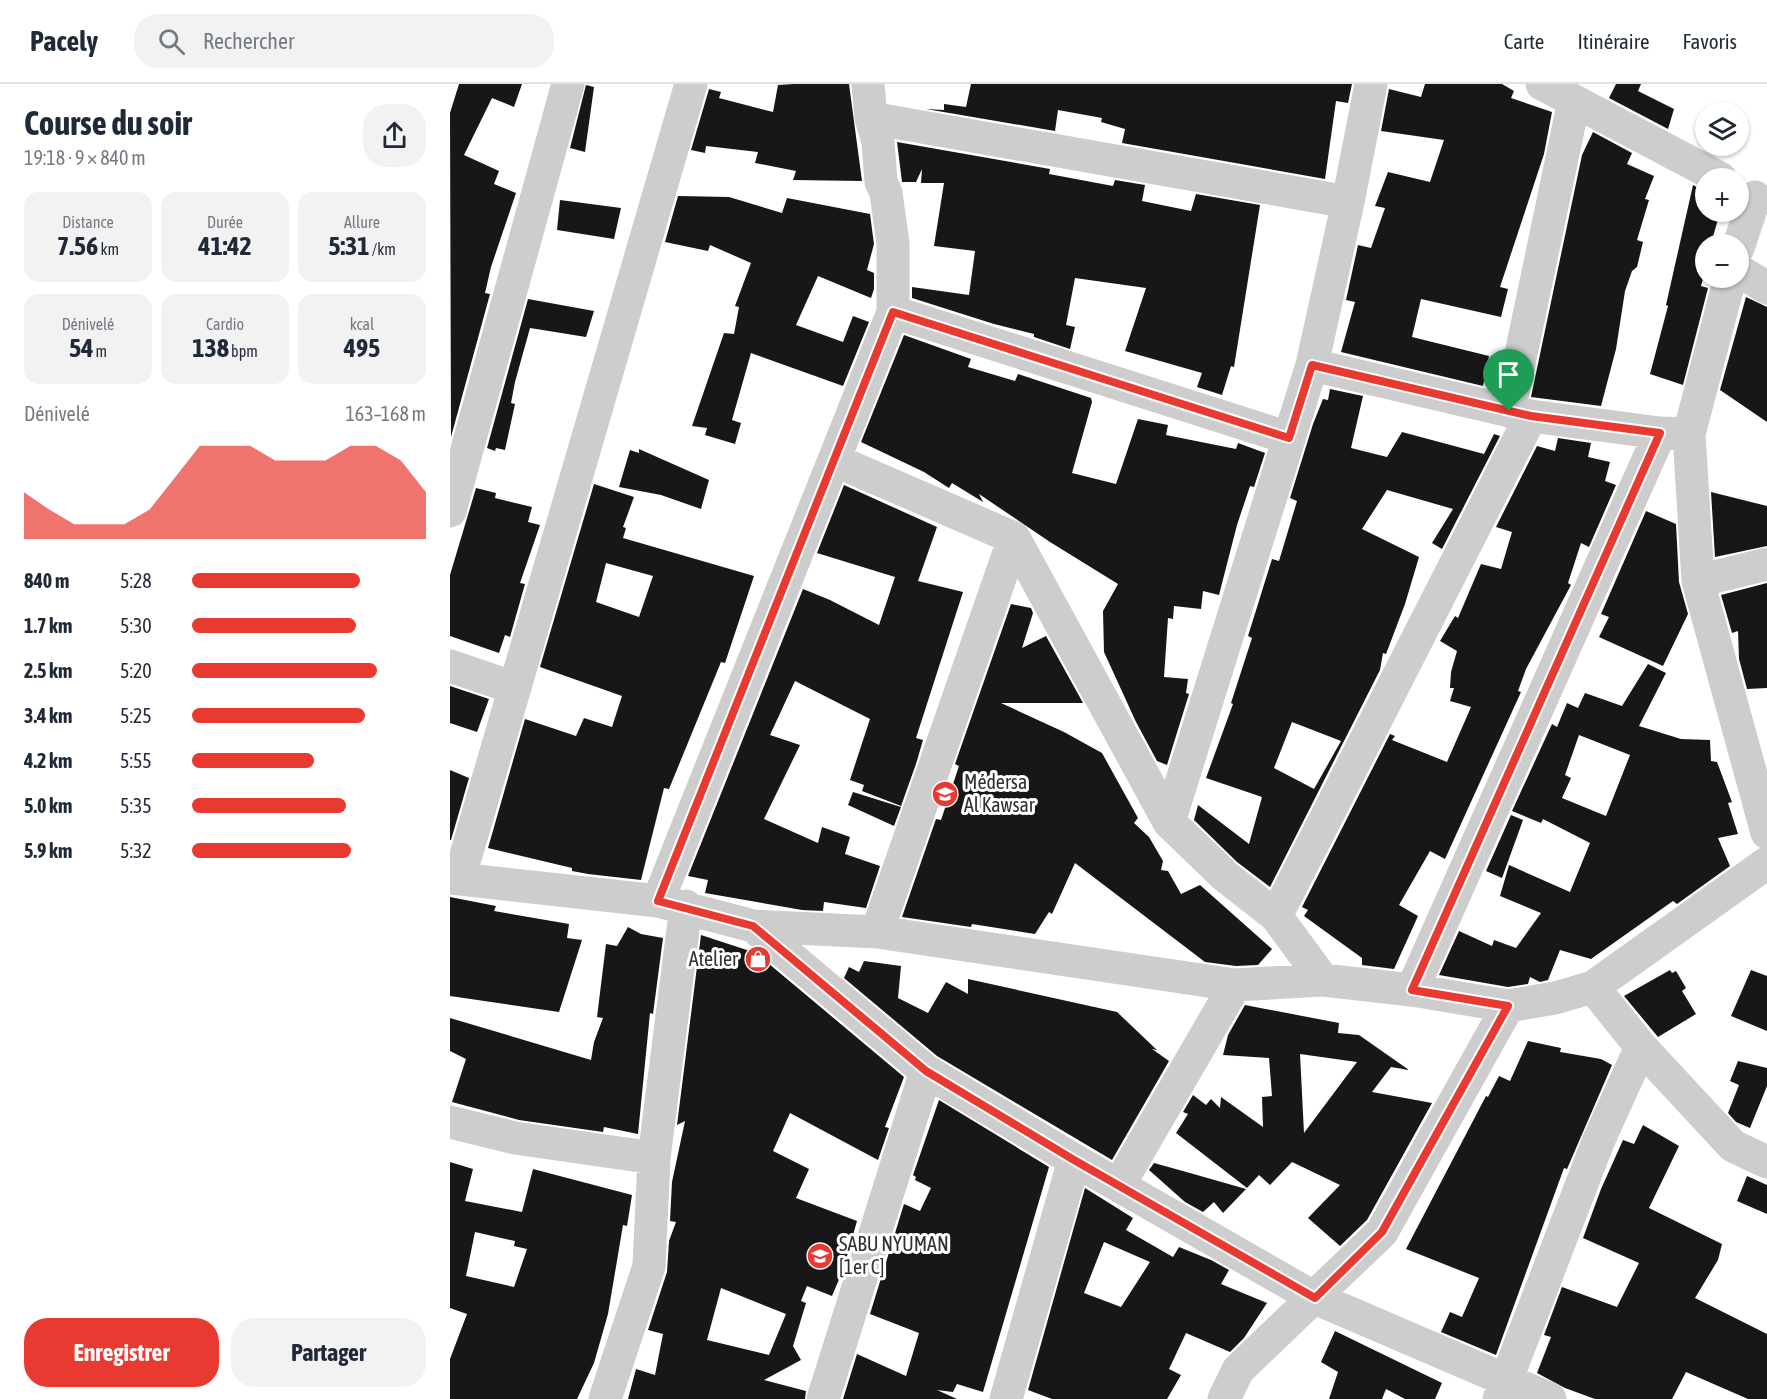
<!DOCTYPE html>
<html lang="fr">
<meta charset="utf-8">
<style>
:root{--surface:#fff;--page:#f2f2f3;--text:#1f2937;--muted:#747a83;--line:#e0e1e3;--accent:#e83a30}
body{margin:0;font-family:"Asap Condensed",sans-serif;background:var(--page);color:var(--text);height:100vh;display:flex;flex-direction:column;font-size:22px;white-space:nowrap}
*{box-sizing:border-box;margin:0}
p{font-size:20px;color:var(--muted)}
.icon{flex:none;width:33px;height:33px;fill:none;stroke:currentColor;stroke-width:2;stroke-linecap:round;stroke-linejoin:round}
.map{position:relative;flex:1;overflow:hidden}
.details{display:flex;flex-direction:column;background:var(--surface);width:450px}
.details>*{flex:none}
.buttons{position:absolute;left:1245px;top:18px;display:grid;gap:12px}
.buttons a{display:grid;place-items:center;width:54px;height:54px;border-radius:50%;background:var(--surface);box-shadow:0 2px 4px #0004;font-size:30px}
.pin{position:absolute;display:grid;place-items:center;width:51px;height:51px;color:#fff;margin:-62px -26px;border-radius:50% 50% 50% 0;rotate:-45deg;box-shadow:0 0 6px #0007}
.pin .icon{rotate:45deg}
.round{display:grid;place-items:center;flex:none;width:63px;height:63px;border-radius:24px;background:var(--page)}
.headline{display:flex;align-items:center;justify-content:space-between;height:102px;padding:0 24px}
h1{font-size:33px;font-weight:700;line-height:45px}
.metrics{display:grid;grid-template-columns:repeat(3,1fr);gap:9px;height:102px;padding:6px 24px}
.metrics div{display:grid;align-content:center;border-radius:15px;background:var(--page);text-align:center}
.metrics b{font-size:26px;font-weight:700}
.metrics small{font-size:16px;font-weight:400}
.metrics p{font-size:16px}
.chart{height:168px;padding:12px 24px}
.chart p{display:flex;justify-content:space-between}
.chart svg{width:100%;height:108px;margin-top:6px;fill:var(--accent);opacity:.7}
.button{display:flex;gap:12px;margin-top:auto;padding:12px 24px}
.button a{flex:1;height:69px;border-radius:24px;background:var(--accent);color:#fff;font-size:24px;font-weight:700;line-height:69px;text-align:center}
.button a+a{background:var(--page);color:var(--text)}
ul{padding:0 24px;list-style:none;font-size:20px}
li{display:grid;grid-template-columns:96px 72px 1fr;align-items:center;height:45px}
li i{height:15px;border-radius:8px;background:var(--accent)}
header{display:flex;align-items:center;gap:36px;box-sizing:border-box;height:84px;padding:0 30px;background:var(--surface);border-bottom:2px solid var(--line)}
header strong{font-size:28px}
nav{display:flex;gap:33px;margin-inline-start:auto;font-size:21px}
.search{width:420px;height:54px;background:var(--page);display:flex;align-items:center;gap:15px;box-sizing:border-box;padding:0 21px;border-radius:24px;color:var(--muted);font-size:22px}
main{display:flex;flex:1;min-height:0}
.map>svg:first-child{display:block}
.building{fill:#171717;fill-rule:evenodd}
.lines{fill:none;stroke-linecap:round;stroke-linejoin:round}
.minor{stroke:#cdcdcd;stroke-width:33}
.route-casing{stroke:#fff;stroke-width:12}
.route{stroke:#e83a30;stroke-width:8}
.labels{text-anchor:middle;stroke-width:6;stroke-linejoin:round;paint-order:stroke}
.poi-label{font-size:20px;fill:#303030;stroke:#fff;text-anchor:start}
</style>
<header>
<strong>Pacely</strong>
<div class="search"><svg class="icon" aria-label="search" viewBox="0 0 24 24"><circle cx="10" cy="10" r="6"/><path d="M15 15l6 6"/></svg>Rechercher</div>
<nav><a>Carte</a><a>Itinéraire</a><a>Favoris</a></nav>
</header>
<main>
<section class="details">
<div class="headline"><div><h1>Course du soir</h1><p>19:18 · 9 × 840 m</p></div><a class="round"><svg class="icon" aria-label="share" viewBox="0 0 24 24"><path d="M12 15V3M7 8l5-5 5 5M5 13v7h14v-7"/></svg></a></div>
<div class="metrics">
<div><p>Distance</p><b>7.56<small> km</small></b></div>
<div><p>Durée</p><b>41:42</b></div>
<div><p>Allure</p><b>5:31<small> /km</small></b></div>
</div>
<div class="metrics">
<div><p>Dénivelé</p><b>54<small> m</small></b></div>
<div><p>Cardio</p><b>138<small> bpm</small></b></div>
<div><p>kcal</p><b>495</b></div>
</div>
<div class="chart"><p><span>Dénivelé</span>163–168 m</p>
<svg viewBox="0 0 160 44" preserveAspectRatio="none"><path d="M0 44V25L10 32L20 38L30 38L40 38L50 32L60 19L70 6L80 6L90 6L100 12L110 12L120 12L130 6L140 6L150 12L160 25V44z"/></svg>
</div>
<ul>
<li><b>840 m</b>5:28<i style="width:72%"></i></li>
<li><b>1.7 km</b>5:30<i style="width:70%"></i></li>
<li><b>2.5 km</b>5:20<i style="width:79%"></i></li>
<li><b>3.4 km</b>5:25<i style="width:74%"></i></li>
<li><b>4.2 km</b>5:55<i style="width:52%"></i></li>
<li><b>5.0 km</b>5:35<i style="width:66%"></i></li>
<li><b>5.9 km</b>5:32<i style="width:68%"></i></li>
</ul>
<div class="button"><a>Enregistrer</a><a>Partager</a></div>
</section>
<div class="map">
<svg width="1317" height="1315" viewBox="0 0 1317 1315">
<rect width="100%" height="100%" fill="#fff"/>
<path class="building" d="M9,0H72L64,23L42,14L14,71L49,87L44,100L66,109L41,183L35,209L40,210L1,353L0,29Z
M344,0H399L412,97L343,96L346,87L305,79L308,68L256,62L255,69L241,66L259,5L271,8L269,14L323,28L328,1Z
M521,0H902L898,19L886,17L875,95L672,59L675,45L651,38L652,34L608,26L605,47L476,25L494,26V20L516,23Z
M975,0H1052L1064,7L1061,14L1102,28L1094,70L1050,203L1058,205L1051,233L971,215L962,253L1039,272L1033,302L891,268L905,218L896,216L908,161L921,164L935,124L925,122L938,88L980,98L994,56L931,47L939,5L971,13Z
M1166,0H1191L1188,7L1224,25L1218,45L1159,14Z
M136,1L144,3L135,68L120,64Z
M1143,48L1182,69L1177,80L1204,92L1195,115L1199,116L1187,156L1193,158L1187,183L1182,187L1175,207L1166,265L1151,322L1081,313L1132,71Z
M447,58L600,85L599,90L663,102L665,96L695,101L692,117L741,127L746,110L810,121L784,283L781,282L772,311L747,303L752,289L675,267L696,204L625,194L616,241L625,243L620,265L584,253V250L544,240L462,214V203L519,211L525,167L484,162L494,99H471L472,85L466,98H452Z
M1243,101L1256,108V128H1270L1261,160H1256V184L1251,202L1258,204L1233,301L1200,290L1218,222L1216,221Z
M228,112L279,113L332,129L337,114L420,130L424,160L417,186L424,189V205L421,214L368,192L346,241L393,258L403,232L419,238L393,302L301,269L282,336L291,339L285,360L255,351L257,344L242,342L274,249L284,250L289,223L285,222L301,179L260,161L258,167L215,158Z
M110,116L171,124L164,155L107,146Z
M1296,213L1317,223V338L1270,306Z
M78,215L144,227L136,253L80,244L65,298L61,319L65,320L55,366L46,364L45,367L37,364Z
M454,251L521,275L518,283L565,297L568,290L641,314L642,318L622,389L666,400L688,335L718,341L716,351L786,365L788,359L815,369L804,403L800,402L787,441L769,511L753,507L751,525L724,522L723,535L718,534L714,593L738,595L736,609L739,610L717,681L707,677L686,638L654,568L653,527L668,500L600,458L529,410L533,418L502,399L499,404L474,388L411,358Z
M880,305L913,312L901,364L937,373L952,348L1034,370L1044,350L1050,352L992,465L982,459L1003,425L937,406L912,445L969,473L955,520L936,570L933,569L930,586L820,803L787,778L744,736L748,721L799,760L812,713L756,694L783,620L781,619L802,554L798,552L822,475L829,477L847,417L840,414L863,340L873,315L878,316ZM842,638L891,657L864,705L824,684Z
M1108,354L1141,359L1138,373L1160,378L1155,397L1166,401L1139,463L1131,459L1118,499L1121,501L1076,585L1068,607L1071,608L995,775L980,767L949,821L968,832L944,885L912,881V874L854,832L858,826L852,823L940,650L945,652L942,656L997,678L1021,623L1000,617L1004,604H1000L1001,588L1007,567L990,557L1005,532L1008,534L1031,480L1051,485L1062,448L1046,443L1087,362L1105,367Z
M189,365L259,396L251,425L211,411L169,403L180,366L189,369Z
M144,400L184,413L173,443L176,444L173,454L304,492L275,579L271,578L219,705L214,704L191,796L138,790L122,787V784L38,764L75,635L126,652L134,634L162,643L172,612L90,583ZM156,479L203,492L189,533L146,518Z
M394,401L487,443L468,497L513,508L466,654L473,656L466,680L451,722L412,707L414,701L400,696L420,635L345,597L320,651L350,661L314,735L368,759L372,743L400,753L395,770L430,782L416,824L374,818L373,827L352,826L255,809L258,796L238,792L353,505L380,516L429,541L445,493L367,469Z
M26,404L46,409L45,414L82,423L78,438L90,441L70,499L75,500L62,546L60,553L55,551L49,569L0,552V491Z
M1261,408L1317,422V462L1265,473Z
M1196,427L1226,440L1229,498L1238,530L1213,582L1149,553L1159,533L1151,530Z
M1317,499V604L1297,605L1289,575L1288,547L1282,549L1271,511Z
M561,520L581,524L583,529L572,564L596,552L633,619H551L614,648L652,669L688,734L684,739L699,753L713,777L711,786L718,787L731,810L750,801L822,865L808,881L786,882L755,878L625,779L602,830L599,828L585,850L522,840L521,843L452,833L486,735L491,736L509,682L505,680Z
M1198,580L1216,589L1189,642L1231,655L1260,656L1261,677L1267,678L1282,718L1278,719L1288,750L1268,754L1280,782L1227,820L1223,817L1141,875L1110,866L1098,896L1090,898L1080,893L1078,900L1058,903L989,891L1009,847L1042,862L1044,856L1066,864L1091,829L1050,812L1059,781L1120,808L1140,759L1093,735L1091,739L1062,727L1102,640L1107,643L1117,619L1128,624L1135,609L1172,622ZM1129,651L1180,671L1156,732L1112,714L1121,694L1115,691Z
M0,602L39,615L27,648L0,639Z
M0,686L19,694L1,756H0Z
M403,708L451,723L444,742L398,721Z
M1061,731L1073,736L1052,794L1036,787Z
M0,813L46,822L44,827L119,840L117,854L132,856L109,928L0,912Z
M178,843L191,850L213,854L203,930L200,929L188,1050L154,1043L153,1048L69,1036L2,1018L16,975L0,967V934L141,976L144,958L153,934L147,933L156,860L167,862Z
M251,851L306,869L454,993L435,1043L439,1044L428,1076L340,1029L323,1067L359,1085L346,1114L407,1137L393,1186L382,1212L357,1202L351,1217L356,1219L343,1262L351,1276L314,1296L356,1307L355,1315H178L186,1285L205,1291L213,1250L198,1246L217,1188L219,1157L226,1138L220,1137L222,1098L235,1037L227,1041ZM271,1204L336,1230L319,1271L257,1256Z
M414,877L451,882L448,914L478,929L496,898L518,910V895L667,928L707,966L702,965L719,977L662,1076L487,972L394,894L399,883L409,888Z
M1220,886L1222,889L1226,887L1236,904L1232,907L1246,930L1208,953L1174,912Z
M1301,886L1317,892V947L1281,932Z
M795,921L889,939L888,949L909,951L959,986L941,983L922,1008L982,1019L917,1136L890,1162L858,1134L890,1101L842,1078L820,1101L809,1091L797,1104L726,1049L738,1030L733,1028L743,1011L756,1021L761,1015L770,1024L771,1013L813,1043L812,1013L822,1012L819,974L773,971L778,951ZM850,970L907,978L854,1049Z
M1078,957L1111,964L1110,968L1151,975L1162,981L1117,1085L1114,1084L1046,1271L991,1248L1000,1228L1012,1233L1029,1194L956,1165L1036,1012L1038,1013L1049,992L1060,997Z
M1288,977L1317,984V1002L1300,1044L1286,1038L1278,1029L1289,1001L1280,997Z
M489,1016L599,1083L533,1308L507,1300L503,1308L487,1306L507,1315H393L407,1270L456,1292L469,1249L420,1230L454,1120L470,1127L481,1104L465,1096L466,1093L463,1091Z
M1193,1041L1229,1062L1199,1124L1272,1160L1268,1176L1245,1214L1317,1250V1315H1298L1236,1288L1222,1315H1145L1115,1304L1087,1289L1101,1253L1094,1251L1112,1203L1167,1223L1189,1179L1133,1154L1151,1105L1173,1056L1184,1060Z
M0,1078L23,1085L15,1117L72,1128L83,1085L182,1111L177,1142L173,1141L158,1230L144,1279L127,1315H0V1275L17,1230L0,1224ZM25,1148L65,1157L64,1162L77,1165L64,1203L16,1192Z
M704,1079L740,1089L796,1105L773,1129L764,1118L753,1128L735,1118L699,1086Z
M1297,1092L1317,1101V1130L1287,1117Z
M635,1104L683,1134L676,1146L723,1173L729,1163L761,1176L779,1186L771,1200L817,1219L794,1254L780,1268L736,1249L719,1285L731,1291L717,1315H602L578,1306ZM654,1158L700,1178L671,1223L634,1209Z
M885,1247L992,1299L985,1315H955L936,1305L932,1315H879L888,1288L871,1278Z"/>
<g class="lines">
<path class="minor" d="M1092,0L1270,94
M421,34L898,118
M1288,164L1305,113
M1288,186L1317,204
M443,228L839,354
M862,281L1081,332L1210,349
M1059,327L1124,17
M1239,350L1248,497L1317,749
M384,376L564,454L719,738L775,792L826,832L873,896
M0,427L118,0
M1248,497L1317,480
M0,582L65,604
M719,738L862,281L898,118L921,0
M0,794L208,817L303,842L427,848L785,901L873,896L962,906L1058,922L1105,914L1143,903L1317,779
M9,795L241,0
M208,817L443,228V159L436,109L431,98L428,58L421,34L418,0
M826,832L1081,332
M303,842L476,987L624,1076L865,1214L1100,1315
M427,848L564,454
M1143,903L1191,963L1283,1062L1317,1078
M962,906L1210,349L1239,350L1280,194
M0,1038L65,1054L204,1074
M669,1101L785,901
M155,1315L199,1182L204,1074L236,822
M373,1315L476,987
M556,1315L624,1076
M774,1315L788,1286L932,1148L1058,922
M1049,1315L1148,1058L1191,963"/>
</g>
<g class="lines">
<defs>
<path id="route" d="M443,228L839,354L862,281L1081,332L1210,349L962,906L1058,922L932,1148L865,1214L624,1076L476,987L303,842L208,817Z"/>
</defs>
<use href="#route" class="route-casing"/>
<use href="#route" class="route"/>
</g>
<defs>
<symbol id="school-disc" viewBox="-11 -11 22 22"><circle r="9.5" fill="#e83a30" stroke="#fff"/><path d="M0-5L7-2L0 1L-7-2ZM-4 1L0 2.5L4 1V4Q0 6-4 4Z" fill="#fff"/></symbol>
<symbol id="shop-disc" viewBox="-11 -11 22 22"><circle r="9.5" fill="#e83a30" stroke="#fff"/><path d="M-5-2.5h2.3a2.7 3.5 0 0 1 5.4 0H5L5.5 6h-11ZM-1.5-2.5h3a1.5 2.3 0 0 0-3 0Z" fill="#fff"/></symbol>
</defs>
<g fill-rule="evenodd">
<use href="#school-disc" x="480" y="695" width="30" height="30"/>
<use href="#shop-disc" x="293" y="860" width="30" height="30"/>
<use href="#school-disc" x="355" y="1157" width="30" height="30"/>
</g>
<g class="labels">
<g class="poi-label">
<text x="514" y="705">Médersa<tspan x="514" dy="23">Al Kawsar</tspan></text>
<text x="288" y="882" text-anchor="end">Atelier</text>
<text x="389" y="1167">SABU NYUMAN<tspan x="389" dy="23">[1er C]</tspan></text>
</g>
</g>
</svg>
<div class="buttons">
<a><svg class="icon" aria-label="layers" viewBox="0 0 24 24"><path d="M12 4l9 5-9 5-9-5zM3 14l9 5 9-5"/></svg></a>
<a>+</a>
<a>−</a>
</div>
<div class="pin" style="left:1059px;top:327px;background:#1e9e55"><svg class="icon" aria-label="arrive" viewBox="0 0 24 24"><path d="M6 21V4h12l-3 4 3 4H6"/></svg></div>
</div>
</main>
